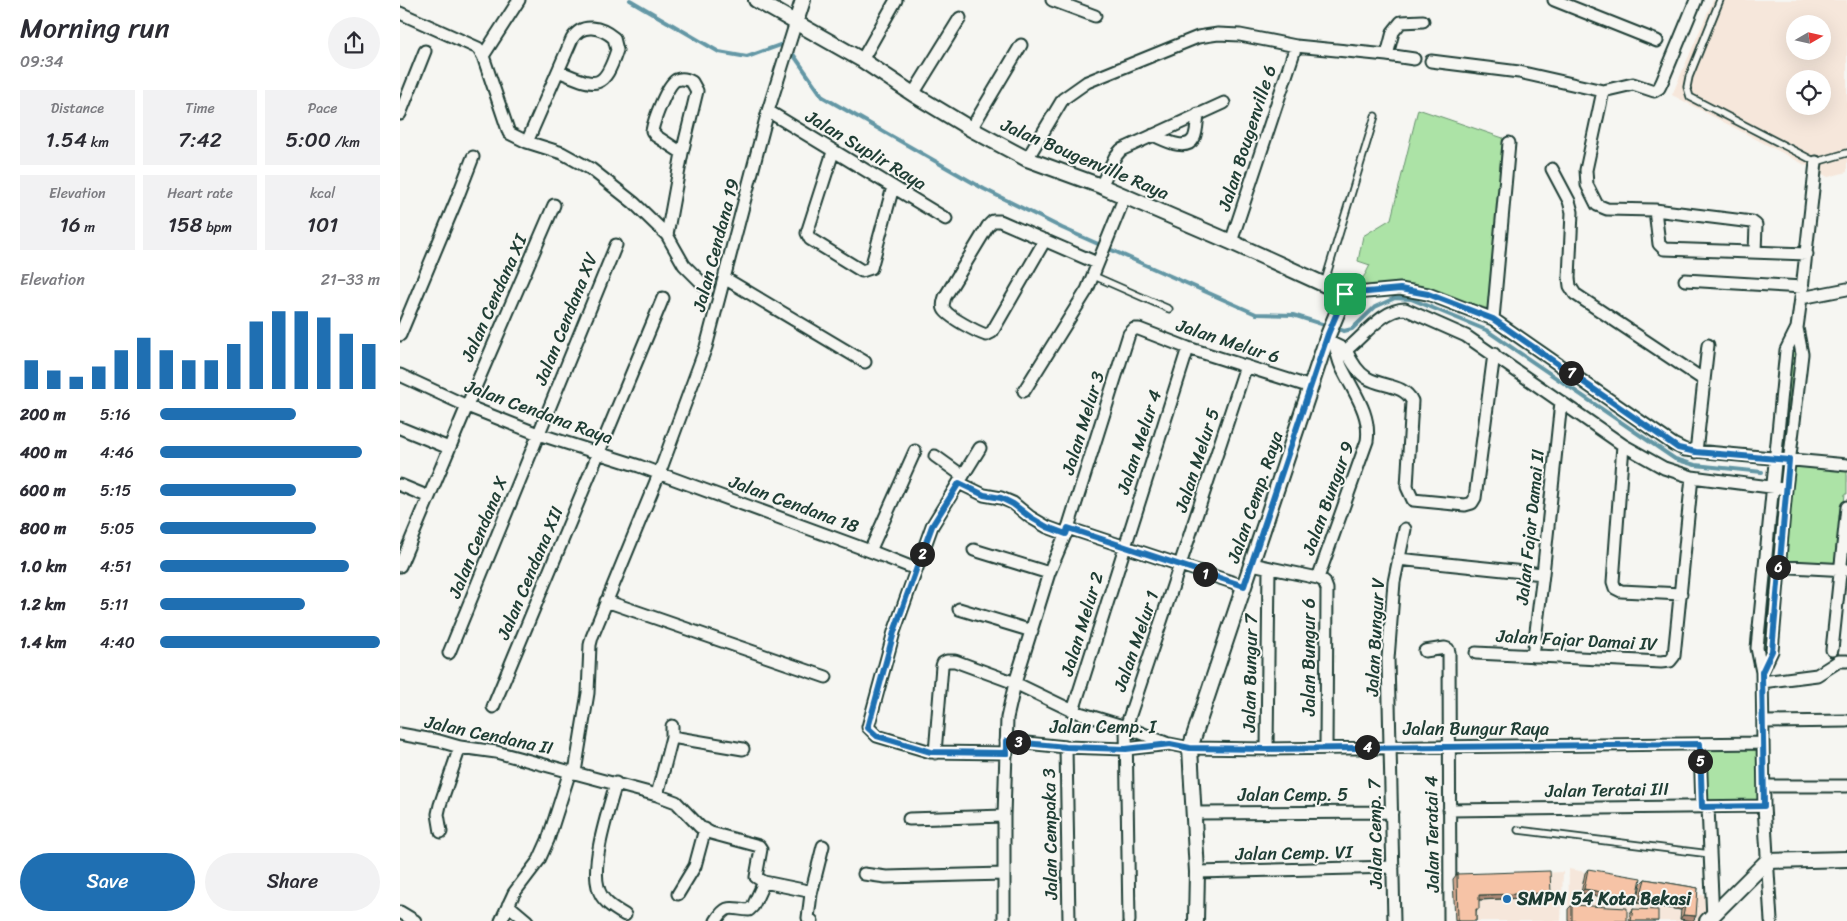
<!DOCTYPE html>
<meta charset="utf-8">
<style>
:root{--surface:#fff;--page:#f2f2f3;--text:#2b2b33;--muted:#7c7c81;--accent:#1f6fb2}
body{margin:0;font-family:Sriracha,sans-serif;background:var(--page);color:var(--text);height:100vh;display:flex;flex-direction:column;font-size:19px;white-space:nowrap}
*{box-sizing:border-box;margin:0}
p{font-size:16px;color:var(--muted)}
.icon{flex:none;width:28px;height:28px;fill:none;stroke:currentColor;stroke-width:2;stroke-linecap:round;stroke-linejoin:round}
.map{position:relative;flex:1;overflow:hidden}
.side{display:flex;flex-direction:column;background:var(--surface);width:400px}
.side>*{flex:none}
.needle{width:32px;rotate:81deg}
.fabs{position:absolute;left:1386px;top:15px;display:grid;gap:10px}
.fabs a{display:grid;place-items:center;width:45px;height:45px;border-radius:50%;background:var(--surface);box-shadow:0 5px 20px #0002;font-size:25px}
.pin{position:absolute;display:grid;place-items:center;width:42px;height:42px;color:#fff;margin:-21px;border-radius:10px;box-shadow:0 2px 8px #0006}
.km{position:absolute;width:25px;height:25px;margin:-12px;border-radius:50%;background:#222;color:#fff;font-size:14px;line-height:25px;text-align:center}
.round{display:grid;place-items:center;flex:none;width:52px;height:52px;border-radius:26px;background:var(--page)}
.overview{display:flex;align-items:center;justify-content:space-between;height:85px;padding:0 20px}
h1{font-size:28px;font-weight:600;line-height:38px}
.stats{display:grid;grid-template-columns:repeat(3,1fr);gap:8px;height:85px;padding:5px 20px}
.stats div{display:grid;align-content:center;border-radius:0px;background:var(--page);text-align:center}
.stats b{font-size:21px;font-weight:600}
.stats small{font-size:14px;font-weight:400}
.stats p{font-size:14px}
.chart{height:140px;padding:10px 20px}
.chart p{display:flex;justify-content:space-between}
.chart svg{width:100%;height:90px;margin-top:5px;stroke:var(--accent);stroke-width:6}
.button{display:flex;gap:10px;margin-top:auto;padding:10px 20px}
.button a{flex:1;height:58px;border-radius:30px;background:var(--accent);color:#fff;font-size:20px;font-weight:600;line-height:58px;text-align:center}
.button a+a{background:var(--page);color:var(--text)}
ul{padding:0 20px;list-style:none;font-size:16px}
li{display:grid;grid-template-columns:80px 60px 1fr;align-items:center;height:38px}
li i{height:12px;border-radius:6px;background:var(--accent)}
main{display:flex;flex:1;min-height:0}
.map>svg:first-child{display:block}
.built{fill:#f6e7db;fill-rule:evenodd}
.green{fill:#ace3a6;stroke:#66906d}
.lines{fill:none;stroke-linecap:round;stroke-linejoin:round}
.stream{stroke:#6397a5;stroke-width:4}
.service-casing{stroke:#1f3d34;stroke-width:9}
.minor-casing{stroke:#1f3d34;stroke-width:15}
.tertiary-casing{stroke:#1f3d34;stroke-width:18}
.service{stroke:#f6f6f2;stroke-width:5.5}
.minor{stroke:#f6f6f2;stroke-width:11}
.tertiary{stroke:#f6f6f2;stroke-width:14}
.wall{fill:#d4a88f;stroke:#1f3d34}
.shaded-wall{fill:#ac8874;stroke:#1f3d34}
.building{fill:#f6c3a6;stroke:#1f3d34}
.route-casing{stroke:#fff;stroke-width:10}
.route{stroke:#1f6fb2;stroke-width:6}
.poi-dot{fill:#1f6fb2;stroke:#f6f6f2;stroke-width:2}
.labels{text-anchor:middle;stroke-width:4;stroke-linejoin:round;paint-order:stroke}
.street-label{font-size:18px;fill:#1f3d34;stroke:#f6f6f2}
.poi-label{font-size:18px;font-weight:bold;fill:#1f3d34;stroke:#f6f6f2;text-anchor:start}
</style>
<main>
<section class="side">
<div class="overview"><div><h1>Morning run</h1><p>09:34</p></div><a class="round"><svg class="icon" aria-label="share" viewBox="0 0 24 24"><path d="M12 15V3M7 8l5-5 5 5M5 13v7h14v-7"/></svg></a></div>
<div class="stats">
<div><p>Distance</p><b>1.54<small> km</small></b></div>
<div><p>Time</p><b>7:42</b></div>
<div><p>Pace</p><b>5:00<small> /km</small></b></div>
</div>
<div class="stats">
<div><p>Elevation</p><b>16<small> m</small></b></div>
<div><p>Heart rate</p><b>158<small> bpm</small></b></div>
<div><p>kcal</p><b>101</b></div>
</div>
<div class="chart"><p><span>Elevation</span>21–33 m</p>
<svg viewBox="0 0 160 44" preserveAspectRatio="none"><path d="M5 44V30M15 44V35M25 44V38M35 44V33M45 44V25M55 44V19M65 44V25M75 44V30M85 44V30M95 44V22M105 44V11M115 44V6M125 44V6M135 44V9M145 44V17M155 44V22"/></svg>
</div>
<ul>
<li><b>200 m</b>5:16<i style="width:62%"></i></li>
<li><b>400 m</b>4:46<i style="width:92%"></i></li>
<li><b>600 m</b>5:15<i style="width:62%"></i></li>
<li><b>800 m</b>5:05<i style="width:71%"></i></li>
<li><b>1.0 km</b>4:51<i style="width:86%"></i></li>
<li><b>1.2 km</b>5:11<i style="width:66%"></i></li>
<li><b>1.4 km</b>4:40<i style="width:100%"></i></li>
</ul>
<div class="button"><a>Save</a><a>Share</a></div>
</section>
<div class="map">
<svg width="1447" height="921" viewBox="0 0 1447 921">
<rect width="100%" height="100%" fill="#f6f6f2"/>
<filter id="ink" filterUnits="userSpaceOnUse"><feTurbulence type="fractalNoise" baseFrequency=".02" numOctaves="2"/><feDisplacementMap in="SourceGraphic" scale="10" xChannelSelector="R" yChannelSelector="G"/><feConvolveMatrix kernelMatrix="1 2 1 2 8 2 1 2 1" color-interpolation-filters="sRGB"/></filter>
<g filter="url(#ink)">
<path class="built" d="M1313,0H1447V172L1428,177L1272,95ZM1395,24H1422V51H1395ZM1395,79H1422V106H1395Z
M1169,869L1240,882L1233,911L1235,912L1241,882L1295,892L1296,894L1311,897L1312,909L1300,921H1168Z
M1163,872L1161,921H1052V877Z"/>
<path class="green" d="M1018,109L1103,138L1089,309L1008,284L956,288L966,273L970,265L958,261L963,236L991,219Z
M1395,336L1399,353L1387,456L1377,455L1389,351Z
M1392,464L1447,470V494H1445L1437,564L1384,562Z
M1374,491H1382L1375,563L1367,561Z
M1367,568L1375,569L1369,650L1363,662L1360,649Z
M1361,745L1362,804H1305L1302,746Z"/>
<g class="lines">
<path class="stream" d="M230,0L319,52L347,57L383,44L388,47L423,97L584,189L662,228L856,314L893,315L928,326
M935,328L944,331L952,329L975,307L995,298L1011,299L1086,330L1275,459L1295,465L1362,472"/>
<defs>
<path id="service" d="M1320,0L1289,77L1287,87L1290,97L1416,162L1447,153
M694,276L769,309
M924,284L975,116
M1118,830L1310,854"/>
<path id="minor" d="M652,0L695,16
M1154,0L1257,41
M0,13L78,48L83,56L109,133L127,142L162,153L191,169L234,203L267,235L284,265L308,289
M987,55L993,32L1001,22L1023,21
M83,56L119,0
M462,60L496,0
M1031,61L1119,72L1203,91L1233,84L1254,91L1259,88L1262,82L1296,0
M1203,91L1186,170L1187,185L1197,205L1207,209L1255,210L1352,222L1356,225L1355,252
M513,94L560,18
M368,111L546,219
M0,114L25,51
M571,129L621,45
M753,135C763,139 786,153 794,138C797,132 797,121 798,114
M127,142L172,39C182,22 201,27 214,38L217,50C203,93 195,86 158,71
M433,152L407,233L410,239L462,271L471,268L493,187
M627,159L663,99L687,82L798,37L818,34L840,35L896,46L987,55L1014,59
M1152,169L1169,201L1172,212L1169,278L1170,286L1175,294L1304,380
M701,186L715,157L721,150L824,103
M1255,210L1259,244L1264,249L1407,254
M267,235L282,153L297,91L292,82C287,79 281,78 276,80C267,85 254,120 252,131L256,136L282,153
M645,240L592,332L586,335C577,332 548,317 544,309C542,305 544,301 545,297L588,226L593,221H600L697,263
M831,242L896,46
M326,279L465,362
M1285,280L1403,287
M945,294L1000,289L1028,294L1093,319L1273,444L1285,450L1447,465
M1401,298L1447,289
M1093,319L1109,143
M0,335L56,201L73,157
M927,341L946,350C963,337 983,309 1005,309L1066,336L1223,445L1264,468L1292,477L1386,489
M946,350C951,361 957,372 967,378C982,387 1004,384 1012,401L1007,487L1013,500L1065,505L1072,503L1075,498L1094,354
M0,375L67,406L138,434L239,466L470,551L516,569
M624,391L687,290L725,196
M0,428L49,448
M1223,445L1213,582L1215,588L1221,591L1281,594
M580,448L532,526L494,632L468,727L477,736L531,752L607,753
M1296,452L1308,345
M535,456L563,476
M559,483L584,495L601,498L613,503L630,517L647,527L666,534
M0,485L29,497
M668,528L844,586
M574,550L649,573
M470,551L515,451
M998,559L1143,574
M852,564L918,578L924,581L927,589L926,748
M0,566L67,406L154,205
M1371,566L1447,570
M918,578L967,441C971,415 955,394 944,372C939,364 937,354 935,345
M206,601L426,677
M559,609L632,631
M1432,650L1447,507
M1025,651L1045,648L1048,649L1049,652L1050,921
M49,653L216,245
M1076,653L1261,662L1270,661L1274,656L1292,477
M1133,656L1143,574L1161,402
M1362,672L1372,651L1386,489L1402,354L1397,328
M1362,682L1417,675L1439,661H1447
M93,707L263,298
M673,711L788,348
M1363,722L1447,721
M0,734L39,741L60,747L96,752L257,795L276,802L300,827L311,833L359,846L361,849L356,877L364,882L408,891L411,894L408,918L412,921
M272,737L343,749
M606,741L666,747L725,749L770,744L790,748L867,749L1363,743
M1300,744L1302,807
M666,747L669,921
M867,749L869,568
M535,753L542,666L543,663L547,661H555L615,683L673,711L726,727L766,743
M175,772L188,693L190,645L192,637L259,474L306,347L368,111L396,22
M216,783C209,809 191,861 198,887C201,901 213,908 225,915
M1364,786H1447
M257,795L272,737V726
M1308,807L1313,919
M1049,810L1364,806
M794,813L992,812
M509,819L604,816
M41,832L38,814L40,805L60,747
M797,872L993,867
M464,874L486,877L604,874
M278,894L295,866L305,829
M411,894L423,846
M108,905L127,921
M0,912L15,921
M101,921L114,893L139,860L148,840L170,771
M316,921C327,903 331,909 349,910L353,906L364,882
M604,921V816L607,718L615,683L649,573L668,528L729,334L734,329H739L788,348L911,387
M729,921L726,727L846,366
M994,921L988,659L994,582L1005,529
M1371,921L1364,806L1362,672L1357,648L1386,350L1397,328L1401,298L1416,162"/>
<path id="tertiary" d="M356,0L462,60L513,94L571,129L627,159L701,186L831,242L945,294L928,335L790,748L797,872L796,921
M396,22L403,0
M1307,921L1367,861L1447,859"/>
</defs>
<use href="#service" class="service-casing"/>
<use href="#minor" class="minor-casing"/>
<use href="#tertiary" class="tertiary-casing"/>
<use href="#service" class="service"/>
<use href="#minor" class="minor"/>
<use href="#tertiary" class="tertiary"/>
</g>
<path class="wall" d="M1188,869L1237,898L1233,903L1181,893L1185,873Z
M1057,874L1151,893L1148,897L1079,900L1076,912V921H1055L1053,879Z
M1245,879L1298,888L1293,921L1280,919L1281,910L1237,903L1241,883Z
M1172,905L1227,921H1168V909Z
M1233,909L1258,921H1229L1230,913Z"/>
<path class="shaded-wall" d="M1184,889L1237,898L1233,903L1181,893Z
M1151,893L1148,897L1076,900L1079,895Z
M1240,898L1285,906L1281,910L1237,903Z
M1283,915L1296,916L1293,921L1280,919Z"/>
<path class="building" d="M1188,869L1241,878L1237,898L1184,889Z
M1150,871L1151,893L1079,895V909H1076V921H1058L1057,874Z
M1245,879L1298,888L1296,916L1283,915L1285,906L1240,898Z
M1172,905L1227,908V921H1172Z
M1233,909L1258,910V921H1231Z"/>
</g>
<g class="lines" filter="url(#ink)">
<defs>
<path id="route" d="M1000,289L1028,294L1093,319L1278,448L1296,452L1389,460L1372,651L1362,672L1364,806L1302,807L1300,744L867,749L790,748L770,744L726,749L666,747L606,741L607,753L531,752L477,736L468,728L494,632L516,570L532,526L559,483L584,495L601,498L613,504L630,517L647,527L666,534L668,528L844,586L928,334L945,294Z"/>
</defs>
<use href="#route" class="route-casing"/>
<use href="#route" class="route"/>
</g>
<circle class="poi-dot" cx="1107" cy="899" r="5"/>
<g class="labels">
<g class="street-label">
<text transform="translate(847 138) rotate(-72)" y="6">Jalan Bougenville 6</text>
<text transform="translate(466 150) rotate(31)" y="6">Jalan Suplir Raya</text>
<text transform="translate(685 159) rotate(23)" y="6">Jalan Bougenville Raya</text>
<text transform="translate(316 245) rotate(-75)" y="6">Jalan Cendana 19</text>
<text transform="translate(94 298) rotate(-66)" y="6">Jalan Cendana XI</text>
<text transform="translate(166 319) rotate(-68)" y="6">Jalan Cendana XV</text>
<text transform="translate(828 341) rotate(18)" y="6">Jalan Melur 6</text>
<text transform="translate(139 412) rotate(20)" y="6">Jalan Cendana Raya</text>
<text transform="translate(683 423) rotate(-73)" y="6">Jalan Melur 3</text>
<text transform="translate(739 442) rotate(-72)" y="6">Jalan Melur 4</text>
<text transform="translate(797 460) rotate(-72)" y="6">Jalan Melur 5</text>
<text transform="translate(855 497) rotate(-71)" y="6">Jalan Cemp. Raya</text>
<text transform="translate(928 498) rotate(-70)" y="6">Jalan Bungur 9</text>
<text transform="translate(394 504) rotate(20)" y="6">Jalan Cendana 18</text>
<text transform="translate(1130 527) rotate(-84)" y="6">Jalan Fajar Damai II</text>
<text transform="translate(78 537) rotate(-68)" y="6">Jalan Cendana X</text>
<text transform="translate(130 573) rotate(-67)" y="6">Jalan Cendana XII</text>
<text transform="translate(682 624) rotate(-73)" y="6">Jalan Melur 2</text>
<text transform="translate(975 637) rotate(-87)" y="6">Jalan Bungur V</text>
<text transform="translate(1177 640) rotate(3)" y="6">Jalan Fajar Damai IV</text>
<text transform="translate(736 641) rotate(-71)" y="6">Jalan Melur 1</text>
<text transform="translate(909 657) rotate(-90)" y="6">Jalan Bungur 6</text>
<text transform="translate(850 673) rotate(-89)" y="6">Jalan Bungur 7</text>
<text x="703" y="733">Jalan Cemp. I</text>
<text x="1076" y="735">Jalan Bungur Raya</text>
<text transform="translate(89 735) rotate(12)" y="6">Jalan Cendana II</text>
<text transform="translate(1207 790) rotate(-1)" y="6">Jalan Teratai III</text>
<text x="893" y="801">Jalan Cemp. 5</text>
<text transform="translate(650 834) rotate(-91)" y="6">Jalan Cempaka 3</text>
<text transform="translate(975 834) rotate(-91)" y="6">Jalan Cemp. 7</text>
<text transform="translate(1032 834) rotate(-91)" y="6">Jalan Teratai 4</text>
<text transform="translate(894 853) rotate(-1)" y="6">Jalan Cemp. VI</text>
</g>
<g class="poi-label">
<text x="1117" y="905">SMPN 54 Kota Bekasi</text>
</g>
</g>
</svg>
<div class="fabs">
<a><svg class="needle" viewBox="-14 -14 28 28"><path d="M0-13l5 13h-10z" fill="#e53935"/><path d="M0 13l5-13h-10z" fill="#7c7c81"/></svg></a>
<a><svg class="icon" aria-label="locate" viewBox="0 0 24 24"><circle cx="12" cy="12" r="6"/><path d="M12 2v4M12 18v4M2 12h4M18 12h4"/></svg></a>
</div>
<div class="pin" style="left:945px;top:294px;background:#1e9e55"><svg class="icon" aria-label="arrive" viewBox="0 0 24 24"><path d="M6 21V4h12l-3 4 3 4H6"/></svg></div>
<b class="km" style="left:805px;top:574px">1</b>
<b class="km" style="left:522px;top:554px">2</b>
<b class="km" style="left:618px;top:742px">3</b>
<b class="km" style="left:967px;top:747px">4</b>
<b class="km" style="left:1300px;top:761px">5</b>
<b class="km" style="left:1378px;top:567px">6</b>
<b class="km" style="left:1171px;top:373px">7</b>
</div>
</main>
